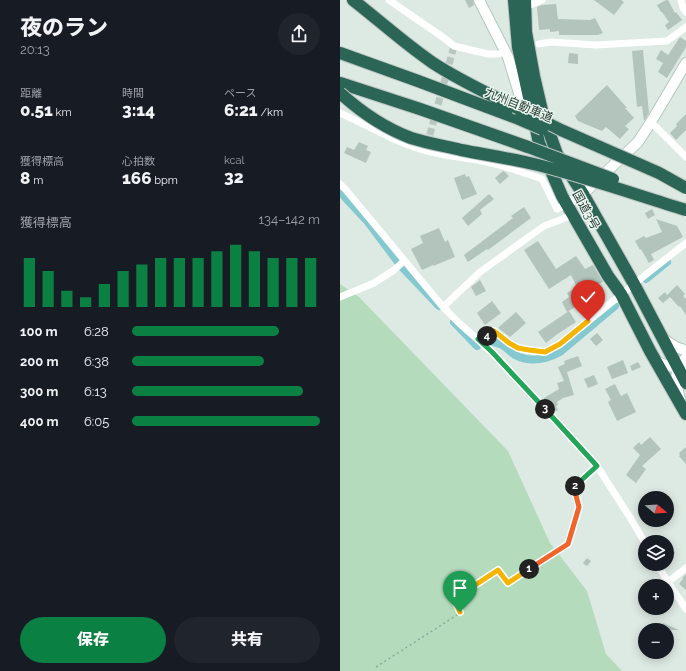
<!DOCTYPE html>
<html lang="ja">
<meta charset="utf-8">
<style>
:root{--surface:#171b24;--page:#20242c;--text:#f1f3f6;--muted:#9ea1a6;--accent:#0b8043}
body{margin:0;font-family:Raleway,"Noto Sans JP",sans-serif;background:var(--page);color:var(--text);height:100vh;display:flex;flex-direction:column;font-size:15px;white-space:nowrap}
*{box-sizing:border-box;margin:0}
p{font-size:13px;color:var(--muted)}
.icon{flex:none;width:22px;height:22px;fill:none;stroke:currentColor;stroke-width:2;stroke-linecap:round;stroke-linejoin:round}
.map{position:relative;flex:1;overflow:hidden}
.panel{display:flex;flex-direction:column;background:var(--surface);width:340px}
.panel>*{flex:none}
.needle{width:26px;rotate:108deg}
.buttons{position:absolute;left:298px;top:491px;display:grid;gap:8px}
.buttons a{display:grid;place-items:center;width:36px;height:36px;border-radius:50%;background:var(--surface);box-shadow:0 2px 10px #0003;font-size:20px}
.pin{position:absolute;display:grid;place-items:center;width:34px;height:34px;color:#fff;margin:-41px -17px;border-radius:50% 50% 50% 0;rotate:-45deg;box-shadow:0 0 4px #0007}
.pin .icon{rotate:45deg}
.km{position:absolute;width:20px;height:20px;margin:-10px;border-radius:50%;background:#222;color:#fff;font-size:11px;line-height:20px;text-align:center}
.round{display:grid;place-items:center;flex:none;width:42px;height:42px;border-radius:21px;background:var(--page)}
.summary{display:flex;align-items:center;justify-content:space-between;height:68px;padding:0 20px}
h1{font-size:22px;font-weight:800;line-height:30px}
.figures{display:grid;grid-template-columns:repeat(3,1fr);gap:6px;height:68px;padding:4px 20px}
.figures div{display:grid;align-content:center}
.figures b{font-size:17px;font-weight:800}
.figures small{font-size:11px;font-weight:400}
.figures p{font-size:11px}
.chart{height:112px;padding:8px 20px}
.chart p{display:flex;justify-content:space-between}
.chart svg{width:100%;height:72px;margin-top:4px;stroke:var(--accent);stroke-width:6}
.cta{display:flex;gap:8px;margin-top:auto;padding:8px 20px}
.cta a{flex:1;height:46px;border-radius:24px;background:var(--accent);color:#fff;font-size:16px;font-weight:800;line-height:46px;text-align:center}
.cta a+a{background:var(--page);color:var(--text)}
ul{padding:0 20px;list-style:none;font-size:13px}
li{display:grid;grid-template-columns:64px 48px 1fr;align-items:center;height:30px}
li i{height:10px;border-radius:5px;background:var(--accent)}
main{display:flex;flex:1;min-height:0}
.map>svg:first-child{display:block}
.green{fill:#b5dbbd}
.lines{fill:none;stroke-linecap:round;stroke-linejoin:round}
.canal{stroke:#84c9d0;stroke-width:8}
.building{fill:#b3c4bc}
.street-tunnel{stroke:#b7c6bf;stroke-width:7;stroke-dasharray:7 3.5;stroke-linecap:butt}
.secondary-casing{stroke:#b1c9be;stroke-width:12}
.highway-casing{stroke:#bcc4c1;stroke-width:14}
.path{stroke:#7dae9b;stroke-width:1.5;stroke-dasharray:2 3;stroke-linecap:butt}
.lane{stroke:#fff;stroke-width:3.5}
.street{stroke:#fff;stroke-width:7}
.secondary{stroke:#fff;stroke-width:10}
.highway{stroke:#2b6555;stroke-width:12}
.highway-bridge-casing{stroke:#bcc4c1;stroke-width:14;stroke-linecap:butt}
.highway-bridge{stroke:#2b6555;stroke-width:12}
.split-1-casing{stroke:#fff;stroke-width:8}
.split-2-casing{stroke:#fff;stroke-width:8}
.split-3-casing{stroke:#fff;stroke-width:8}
.split-4-casing{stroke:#fff;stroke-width:8}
.split-5-casing{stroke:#fff;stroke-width:8}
.split-1{stroke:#f5b400;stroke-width:5}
.split-2{stroke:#f0652b;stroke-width:5}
.split-3{stroke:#22a559;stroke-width:5}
.split-4{stroke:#22a559;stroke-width:5}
.split-5{stroke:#f5b400;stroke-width:5}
.labels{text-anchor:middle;stroke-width:3;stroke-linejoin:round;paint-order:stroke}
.street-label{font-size:12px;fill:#1f3930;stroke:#edf6f1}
</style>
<main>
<section class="panel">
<div class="summary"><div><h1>夜のラン</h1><p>20:13</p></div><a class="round"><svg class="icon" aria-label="share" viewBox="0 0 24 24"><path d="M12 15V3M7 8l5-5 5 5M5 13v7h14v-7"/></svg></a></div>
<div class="figures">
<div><p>距離</p><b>0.51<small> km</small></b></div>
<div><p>時間</p><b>3:14</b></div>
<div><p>ペース</p><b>6:21<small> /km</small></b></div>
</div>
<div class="figures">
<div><p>獲得標高</p><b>8<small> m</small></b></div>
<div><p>心拍数</p><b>166<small> bpm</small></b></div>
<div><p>kcal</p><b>32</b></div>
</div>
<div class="chart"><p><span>獲得標高</span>134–142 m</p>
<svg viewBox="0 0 160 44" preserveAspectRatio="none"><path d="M5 44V14M15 44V22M25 44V34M35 44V38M45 44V30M55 44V22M65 44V18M75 44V14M85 44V14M95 44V14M105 44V10M115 44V6M125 44V10M135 44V14M145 44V14M155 44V14"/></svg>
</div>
<ul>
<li><b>100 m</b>6:28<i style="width:78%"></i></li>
<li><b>200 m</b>6:38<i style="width:70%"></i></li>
<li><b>300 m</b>6:13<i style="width:91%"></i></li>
<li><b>400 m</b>6:05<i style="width:100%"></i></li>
</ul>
<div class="cta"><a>保存</a><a>共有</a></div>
</section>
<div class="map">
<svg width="346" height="671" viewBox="0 0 346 671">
<rect width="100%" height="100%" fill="#dde9e3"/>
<path class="green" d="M0,284L19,297L168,451L210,543L247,591L266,654L282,671H0Z"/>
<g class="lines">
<path class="canal" d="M0,192L28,222L61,266L99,306
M306,279L327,262
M114,322L137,346
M147,340C152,342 158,343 162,345C167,347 170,352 175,355C190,363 205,360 220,352L275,306"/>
</g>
<path class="building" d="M125,0H133L134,5L129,8Z
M254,0H281L284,2L274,15Z
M326,0H328L335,13L336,12L342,20L328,30L325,25L329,22L322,12H321L317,5Z
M216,4L218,19L250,20L255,18L263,33L258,35H219V31L210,32V29L199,30L197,7L202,5Z
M340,37L346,41V47L327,78L318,72L323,63L316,59L321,50L328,55Z
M303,50L309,113L304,121L302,106L297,107L292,51Z
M229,53L238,54V64L228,63Z
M267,85L287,108H285L294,118L285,126L289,129L280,139L266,127L262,131L238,121L235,116Z
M346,114V130L336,140L330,133L337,126L336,124Z
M19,142L28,146L26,150L31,152L26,163L4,153L7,147L14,150Z
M163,171L165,172L169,176L160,184L155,178Z
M125,174L126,177L129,176L137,194L122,200L114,178Z
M149,194L154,199L140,210L142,214L128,226L122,218Z
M184,207L191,218L148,250L147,249L128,262L124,255L173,218L171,216Z
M312,209L315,215L308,219L305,213Z
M316,219L337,226L343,237L311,254L314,260L309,263L301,249L300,250L295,241L304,236L306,238L322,232Z
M99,228L105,242L108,240L115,257L93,266V265L82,270L71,249L83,243L80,236Z
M198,241L216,269L236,256L245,269L253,265L263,282L240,293L245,301L227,312L222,302L229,297L227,293L237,287L231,275L209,289L184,250Z
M140,280L146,291L136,296L131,287Z
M337,285L345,294L343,296L346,299V315L340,306L339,307L330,297L323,303L318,298L325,292L327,295Z
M152,301L161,313L145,325L137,313Z
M229,311L236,322L216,335L206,343L198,332Z
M176,312L186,323L170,337L158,328Z
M257,333L263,340L256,346L250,339Z
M238,356L242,366L227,372L234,395L223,398L217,402L218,405L216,406L218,410L214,412L207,405L204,398L219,389L217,383L224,381L218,367L225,364L224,361Z
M283,360L288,373L272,379L267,367Z
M298,362L301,367L292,371L290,366Z
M254,375L258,384L248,388L244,379Z
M275,384L281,396L287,393L296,412L277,421L268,402L271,400L265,389Z
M310,437L321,449L302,466L306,469L296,483L286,475L300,455L293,448L299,442L301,445Z
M346,447V464L339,456L340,455L339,453Z
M327,541L335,553L327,558Z
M247,558L251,561L247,566L243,563Z
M346,574V590L339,584L343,579L342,578Z
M323,623L339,630H320Z"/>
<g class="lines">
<path class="street-tunnel" d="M87,145L114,46"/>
<defs>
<path id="secondary" d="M139,0L168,57L186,116
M227,204L243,194L298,142L311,122L346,63
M323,338C330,344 337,349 346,350
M315,361C325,365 334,369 344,367
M340,399C336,383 332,371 346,358"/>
<path id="highway" d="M13,0C40,21 65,44 93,63C119,80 147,93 175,107
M174,0L178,47L199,143L222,196L268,276L281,294L310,351L346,414
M185,0L186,32L194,76L203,115L217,154L243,194L294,284L346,383
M0,53L78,81L179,119
M0,83L80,109L188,147"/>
</defs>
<use href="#secondary" class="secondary-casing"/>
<use href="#highway" class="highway-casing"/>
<path class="path" d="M36,667L120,613L114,599L158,570L168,583L228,544L238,511"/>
<path class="lane" d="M239,507L234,488L257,466"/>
<path class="street" d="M49,0L104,38L114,46L148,54H159
M341,0L343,8L346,12
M185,7L202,0
M199,44L211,42L256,45L327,41L346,27
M0,113C29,126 56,143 87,151C106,156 127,158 147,162C166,166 184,173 202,179L217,209L227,204
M311,122L346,157
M0,184L6,190L103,307L119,323L152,352L257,466L291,519L305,543
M0,297L34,283L54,270L64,261
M103,307L140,272L204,226L233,215
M138,339L145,337L154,331L169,343L178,348L189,350L205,352L220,344L304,276L346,243
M317,564L328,582L346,609
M328,582L346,568"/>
<use href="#secondary" class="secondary"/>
<use href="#highway" class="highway"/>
<defs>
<path id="highway-bridge" d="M0,93C21,112 44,128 71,138C87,143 104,146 121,150C147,155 173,159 198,165C248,178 297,195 346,210
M175,107L221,130L319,173L346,188
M179,119L202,129
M188,147L273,179"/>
</defs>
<use href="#highway-bridge" class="highway-bridge-casing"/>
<use href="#highway-bridge" class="highway-bridge"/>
</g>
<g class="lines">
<defs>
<path id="split-1" d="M120,612L114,599L158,570L168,583L189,569"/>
<path id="split-2" d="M189,569L228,544L239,507L234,488L235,486"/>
<path id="split-3" d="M205,409L257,466L235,486"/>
<path id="split-4" d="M147,336L138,339L152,352L205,409"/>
<path id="split-5" d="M147,336L154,331L169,343L178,348L189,350L205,352L220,344L248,321"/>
</defs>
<use href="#split-1" class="split-1-casing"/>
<use href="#split-2" class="split-2-casing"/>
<use href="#split-3" class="split-3-casing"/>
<use href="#split-4" class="split-4-casing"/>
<use href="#split-5" class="split-5-casing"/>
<use href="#split-1" class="split-1"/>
<use href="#split-2" class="split-2"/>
<use href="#split-3" class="split-3"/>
<use href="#split-4" class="split-4"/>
<use href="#split-5" class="split-5"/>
</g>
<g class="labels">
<g class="street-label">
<text transform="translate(179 105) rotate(22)" y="4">九州自動車道</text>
<text transform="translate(246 210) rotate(61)" y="4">国道3号</text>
</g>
</g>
</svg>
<div class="buttons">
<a><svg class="needle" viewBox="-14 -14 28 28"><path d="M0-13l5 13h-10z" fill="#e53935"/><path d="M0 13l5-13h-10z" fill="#9ea1a6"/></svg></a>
<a><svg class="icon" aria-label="layers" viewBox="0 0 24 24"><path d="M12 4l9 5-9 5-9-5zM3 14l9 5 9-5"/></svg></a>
<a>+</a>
<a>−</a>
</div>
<div class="pin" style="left:120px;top:612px;background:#1e9e55"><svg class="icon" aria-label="arrive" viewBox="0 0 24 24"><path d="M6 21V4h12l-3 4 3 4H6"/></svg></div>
<div class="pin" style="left:248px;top:321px;background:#d93025"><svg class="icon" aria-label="check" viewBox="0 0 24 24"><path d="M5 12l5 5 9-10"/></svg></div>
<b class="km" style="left:189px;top:569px">1</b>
<b class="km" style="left:235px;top:486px">2</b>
<b class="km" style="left:205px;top:409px">3</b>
<b class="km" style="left:147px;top:336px">4</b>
</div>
</main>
